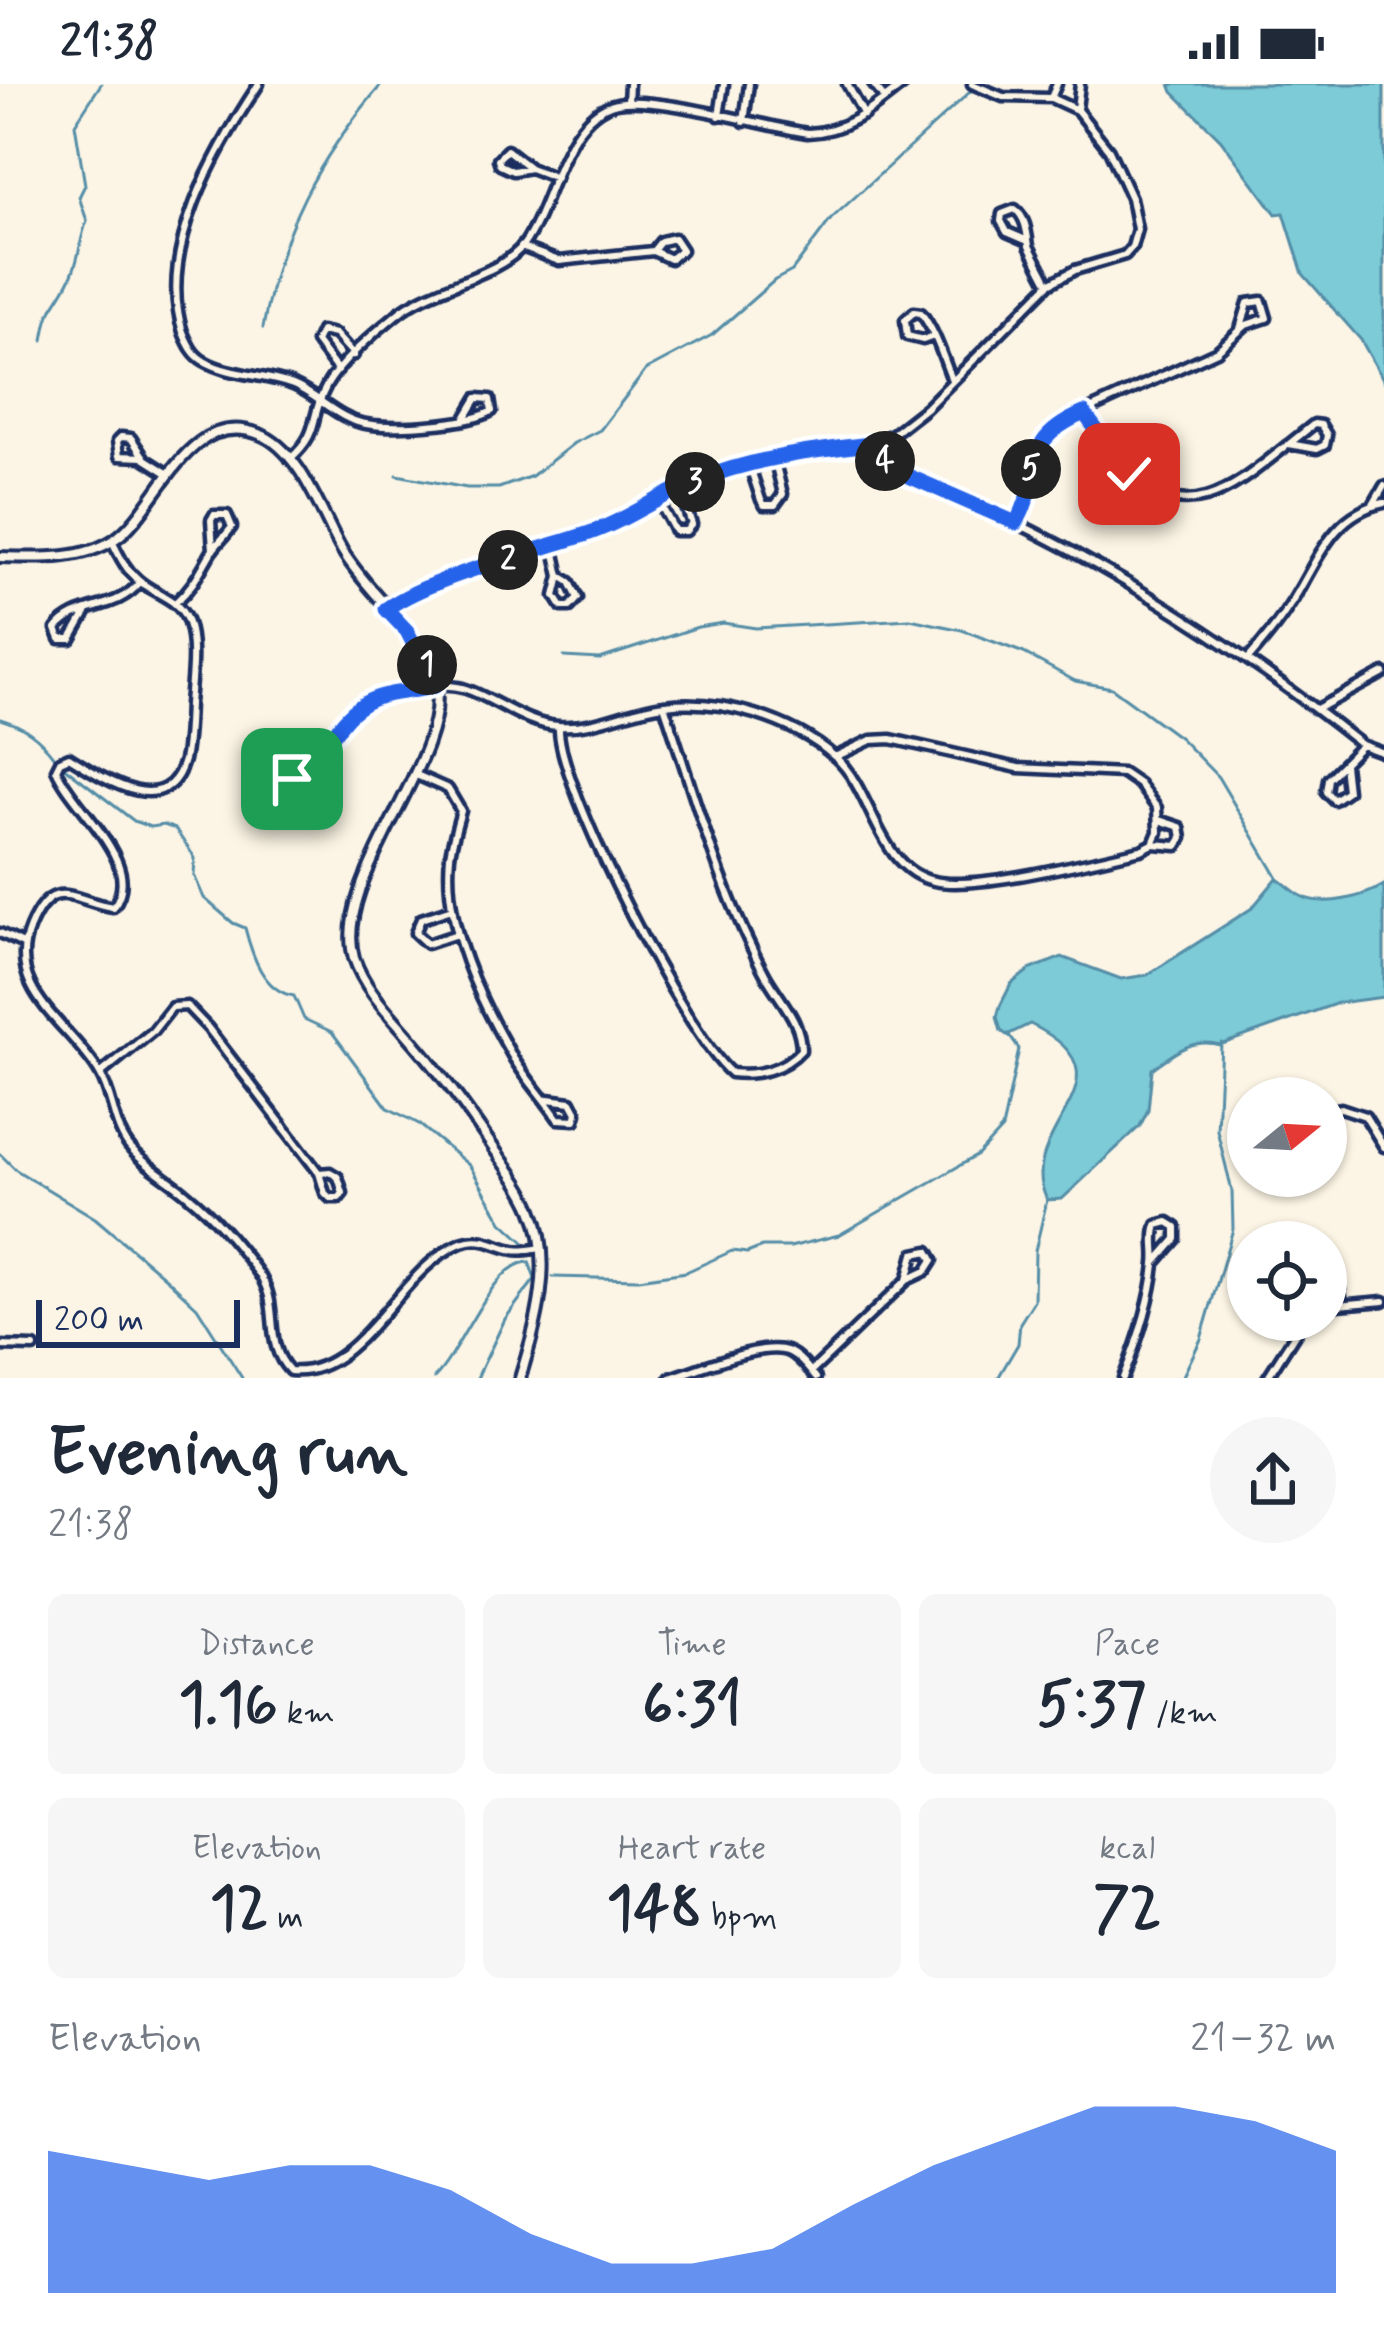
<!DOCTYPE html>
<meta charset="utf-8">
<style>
:root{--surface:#fff;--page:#f6f6f7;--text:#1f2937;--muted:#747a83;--accent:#2563eb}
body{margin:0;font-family:Mynerve,sans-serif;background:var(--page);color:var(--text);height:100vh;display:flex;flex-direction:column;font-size:45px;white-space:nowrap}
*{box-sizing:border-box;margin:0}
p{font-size:39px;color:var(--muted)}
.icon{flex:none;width:66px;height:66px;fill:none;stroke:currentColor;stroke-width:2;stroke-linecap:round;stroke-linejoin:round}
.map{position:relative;height:1294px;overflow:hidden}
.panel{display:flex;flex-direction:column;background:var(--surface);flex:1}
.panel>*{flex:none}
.needle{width:78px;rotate:72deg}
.controls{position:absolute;left:1227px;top:993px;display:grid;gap:24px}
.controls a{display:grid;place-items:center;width:120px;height:120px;border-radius:50%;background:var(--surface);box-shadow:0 3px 9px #0004;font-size:60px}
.scale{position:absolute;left:36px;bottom:30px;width:204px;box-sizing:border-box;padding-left:12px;border:6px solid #1b2f5e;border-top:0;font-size:33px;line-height:42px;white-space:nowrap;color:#1b2f5e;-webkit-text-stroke:9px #fcf5e5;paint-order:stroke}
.pin{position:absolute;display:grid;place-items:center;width:102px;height:102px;color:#fff;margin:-51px;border-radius:24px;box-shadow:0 6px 18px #0006}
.km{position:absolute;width:60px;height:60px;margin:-30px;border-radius:50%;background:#222;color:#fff;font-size:33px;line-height:60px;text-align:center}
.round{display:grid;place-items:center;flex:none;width:126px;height:126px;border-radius:63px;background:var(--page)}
.head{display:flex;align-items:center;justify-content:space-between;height:204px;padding:0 48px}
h1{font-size:66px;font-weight:700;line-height:90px}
.stats{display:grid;grid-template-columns:repeat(3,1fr);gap:18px;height:204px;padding:12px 48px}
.stats div{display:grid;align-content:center;border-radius:18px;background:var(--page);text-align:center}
.stats b{font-size:60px;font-weight:700}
.stats small{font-size:33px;font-weight:400}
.stats p{font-size:33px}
.chart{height:336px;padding:24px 48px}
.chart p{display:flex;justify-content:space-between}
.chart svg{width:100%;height:216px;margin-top:12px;fill:var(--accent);opacity:.7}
.status{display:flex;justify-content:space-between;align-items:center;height:84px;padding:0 60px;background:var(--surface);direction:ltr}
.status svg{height:33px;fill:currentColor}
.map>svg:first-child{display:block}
.water{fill:#7bcbd7;stroke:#558da7;stroke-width:3}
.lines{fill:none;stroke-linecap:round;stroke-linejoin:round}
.stream{stroke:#558da7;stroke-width:3}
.minor-casing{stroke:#1b2f5e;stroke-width:15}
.tertiary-casing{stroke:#1b2f5e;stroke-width:16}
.minor{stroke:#fcf5e5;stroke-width:6}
.tertiary{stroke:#fcf5e5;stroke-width:8}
.route-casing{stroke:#fff;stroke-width:24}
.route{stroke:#2563eb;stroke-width:15}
</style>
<div class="status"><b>21:38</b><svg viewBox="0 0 49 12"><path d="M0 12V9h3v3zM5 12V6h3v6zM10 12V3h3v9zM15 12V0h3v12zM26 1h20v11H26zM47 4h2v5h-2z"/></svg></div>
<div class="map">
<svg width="1384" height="1294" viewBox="0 0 1384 1294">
<rect width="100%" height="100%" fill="#fcf5e5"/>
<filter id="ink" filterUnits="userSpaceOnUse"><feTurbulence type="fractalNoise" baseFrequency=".00833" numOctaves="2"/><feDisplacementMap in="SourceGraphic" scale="24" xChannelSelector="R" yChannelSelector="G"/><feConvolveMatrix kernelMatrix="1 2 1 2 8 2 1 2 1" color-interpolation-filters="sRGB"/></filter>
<g filter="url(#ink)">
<path class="water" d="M1170,0H1384V297L1361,256L1303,190L1284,129L1276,130L1221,56L1173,8Z
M1277,794C1286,800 1294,808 1303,813C1325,823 1364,813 1384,801V913L1338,919L1220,961C1192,953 1174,969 1152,985L1148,1026L1140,1042L1062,1115L1047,1116C1012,1045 1144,995 1030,940L1007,951L1001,947L997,933L1000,922L1011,900L1029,886L1062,873L1121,895L1147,891L1252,824Z"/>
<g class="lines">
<path class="stream" d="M263,244C280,145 317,76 382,0
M43,256C45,247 46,234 51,227C59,213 69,201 74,185C80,170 80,153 87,137L79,113L85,101L75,40L101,0
M397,391L467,404H499L532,392L574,359L600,346L646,286L712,251L775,196L792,187L831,135L972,6
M564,573L600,575L698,543L723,539L756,544L910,535L962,546L1024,569L1075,597L1112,604L1180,654L1218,693L1279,796
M0,635C24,642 39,653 54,673
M63,682L134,737L150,743L164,741L175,745L195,774L194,791L204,814L233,839L245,844C252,871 263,907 294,912L304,935L332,948L388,1024L419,1040L470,1082L502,1138L526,1160
M0,1070L16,1086L95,1134L167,1195L197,1223L242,1294
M553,1193L639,1195L686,1188L732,1167L747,1169L762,1163H790L839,1151L978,1071L1002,1045L1019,965L1008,950
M434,1294C462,1267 491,1179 529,1178L535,1195L505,1235L477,1294
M998,1294L1018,1260L1020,1239L1034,1217L1035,1167L1047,1116
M1182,1294L1201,1255L1233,1145L1232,1107L1217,1046L1221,959"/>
<defs>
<path id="minor" d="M259,0C216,65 156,167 183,248C188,260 193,271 204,277C230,292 264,290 293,301C318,311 338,336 366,340C394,345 468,341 492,327L490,315L477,314L464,336
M847,0L864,31
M873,0L885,15
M1051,14L1057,0
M628,18L629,0
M1077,25L1080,0
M719,32L724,0
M744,38L749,0
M530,84L513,87L500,81L498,75L507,66L530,84L556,94
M1028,157L1007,148L1001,137L1002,130L1015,125C1026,134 1027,148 1029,162L1049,200
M521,163L559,177L653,167L670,175L682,166L674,154L661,157L653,167
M934,252L923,256L907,252L905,236L914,228L921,229C936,248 943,274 952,296
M338,287L316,258L321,247L335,250L354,271
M1084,329C1099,348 1112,375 1129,391C1192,446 1240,398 1289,360L1317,365L1325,361L1327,351L1321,341L1314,340L1289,360
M870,360C900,401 953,409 997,430C1022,441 1047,454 1071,467C1174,523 1270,588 1362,661L1384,669
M144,373L119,372L117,357L121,353L131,354L145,375L167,389
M290,375C321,348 309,334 326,303C337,281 376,247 396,231C431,201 500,193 524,160C553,119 563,31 617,19C655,11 764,42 808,49C847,48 875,23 904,0
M749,380L761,416L764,421H775L783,410L774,374
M658,416L675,447H686L692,440L679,405
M1373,421L1384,402
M1016,439C1044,394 1016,372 1071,334L1217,267L1246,241L1267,234L1262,217L1248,219L1240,245
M112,457C119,471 125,485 138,496C155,511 177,513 187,536C196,560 191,595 189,620C188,637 188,659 184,676C167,739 101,693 69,673L60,677L56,685C72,724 147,780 113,823C75,818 53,789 30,843C3,907 72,941 100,990C114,1014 113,1045 132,1066C148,1084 171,1096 189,1112C215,1133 237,1160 257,1187C283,1221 261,1257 290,1287C361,1294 398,1185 461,1159C482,1151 494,1162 514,1166C522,1168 533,1165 542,1164
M553,461L560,492L555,512L562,523H570L578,514L570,498L560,492
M176,518C194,502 200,487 212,467C218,459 226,451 232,443L227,431H214L211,436L213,466
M386,525L432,502L614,441L719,388L796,368L870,360L894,349L926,324L1049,200L1075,186L1125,171L1132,163L1137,145L1131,114L1109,66L1077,26L1051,14L1003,13L972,0
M87,527L71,555H60L56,545C77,518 117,528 140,498
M1249,574C1264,557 1278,540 1290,521C1317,480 1330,430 1384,419
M1317,625L1384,589
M559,643C556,698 686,951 731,989C757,992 783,986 801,966C801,936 780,917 766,892C720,808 695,712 664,621
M1344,680L1347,707L1334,716L1326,708L1328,695L1362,661
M310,686L305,714L296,718L289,716L285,707L286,699C293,695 304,691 310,686C338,660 343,620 385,611C409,605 443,597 466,605C497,616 525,640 558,642C596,645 628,625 665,621C721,614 792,635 835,673C874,707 877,785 934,797C976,807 1094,776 1141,766L1153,760L1158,748L1157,724L1139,700L1123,689L1018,684L891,655L871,656L835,673
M414,690L448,705L461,727C457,741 452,757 450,772C443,841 480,917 514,975C527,996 544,1014 558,1035L575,1036L577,1029L571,1018L548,1015
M1154,760L1177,762L1182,754L1180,743L1159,736
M452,825L421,835L415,849L427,860L457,850
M0,849L23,860
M100,990L153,947L172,923L187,922L208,944L319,1089L325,1109L330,1114H339L343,1109L338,1093L330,1088L319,1089
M1326,1027L1341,1024L1365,1032L1384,1063
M1326,1174L1337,1186L1342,1219
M1326,1222L1384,1217
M0,1262L34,1263
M811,1288L907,1196L926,1187L933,1176L928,1167L914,1170L907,1196
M670,1294C697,1286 760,1258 787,1267C798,1271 808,1284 816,1294
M1123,1294C1137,1259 1151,1218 1155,1180C1157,1165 1152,1155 1157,1141L1168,1138L1176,1143V1155L1156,1178
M1267,1294L1304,1236"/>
<path id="tertiary" d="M0,473C37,474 83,477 115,455C159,425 186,323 259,350C300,365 321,430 342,466C369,512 421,547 435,600C453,672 331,796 354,874C365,908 395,935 417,962C443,992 466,1024 488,1056C503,1078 522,1101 532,1125C555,1179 536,1241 520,1294"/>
</defs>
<use href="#minor" class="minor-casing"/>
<use href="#tertiary" class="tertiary-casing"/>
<use href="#minor" class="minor"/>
<use href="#tertiary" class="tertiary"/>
</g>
</g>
<g class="lines" filter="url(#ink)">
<defs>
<path id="route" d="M292,695C324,679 332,640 362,621C384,606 411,610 435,602L407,547L386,525C431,493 529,469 584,451C622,439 654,415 691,399C748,375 809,367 870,360L897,387L1016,439C1046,390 1014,359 1084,329L1129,390"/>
</defs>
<use href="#route" class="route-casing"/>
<use href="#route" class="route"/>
</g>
</svg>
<div class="controls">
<a><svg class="needle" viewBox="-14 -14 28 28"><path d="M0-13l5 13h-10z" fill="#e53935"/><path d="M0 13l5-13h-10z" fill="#747a83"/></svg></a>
<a><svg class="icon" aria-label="locate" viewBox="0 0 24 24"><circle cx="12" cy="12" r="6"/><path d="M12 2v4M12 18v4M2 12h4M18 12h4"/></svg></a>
</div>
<div class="scale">200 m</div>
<div class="pin" style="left:292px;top:695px;background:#1e9e55"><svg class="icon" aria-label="arrive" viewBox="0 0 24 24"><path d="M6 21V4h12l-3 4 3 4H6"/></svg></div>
<div class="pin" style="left:1129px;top:390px;background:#d93025"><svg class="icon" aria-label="check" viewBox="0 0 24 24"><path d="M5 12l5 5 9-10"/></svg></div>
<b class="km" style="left:427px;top:581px">1</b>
<b class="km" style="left:508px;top:476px">2</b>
<b class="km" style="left:695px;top:398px">3</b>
<b class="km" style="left:885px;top:377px">4</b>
<b class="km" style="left:1031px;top:385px">5</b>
</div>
<section class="panel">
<div class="head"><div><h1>Evening run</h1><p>21:38</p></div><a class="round"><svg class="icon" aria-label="share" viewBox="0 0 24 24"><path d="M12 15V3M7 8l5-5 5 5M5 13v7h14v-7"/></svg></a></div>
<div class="stats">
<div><p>Distance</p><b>1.16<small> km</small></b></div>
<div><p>Time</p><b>6:31</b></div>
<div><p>Pace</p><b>5:37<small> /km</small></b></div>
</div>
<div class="stats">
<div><p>Elevation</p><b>12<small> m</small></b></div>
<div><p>Heart rate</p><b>148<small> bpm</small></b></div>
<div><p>kcal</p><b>72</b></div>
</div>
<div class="chart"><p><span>Elevation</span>21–32 m</p>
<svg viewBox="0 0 160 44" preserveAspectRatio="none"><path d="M0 44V15L10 18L20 21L30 18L40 18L50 23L60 32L70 38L80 38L90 35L100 26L110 18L120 12L130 6L140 6L150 9L160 15V44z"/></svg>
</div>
</section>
